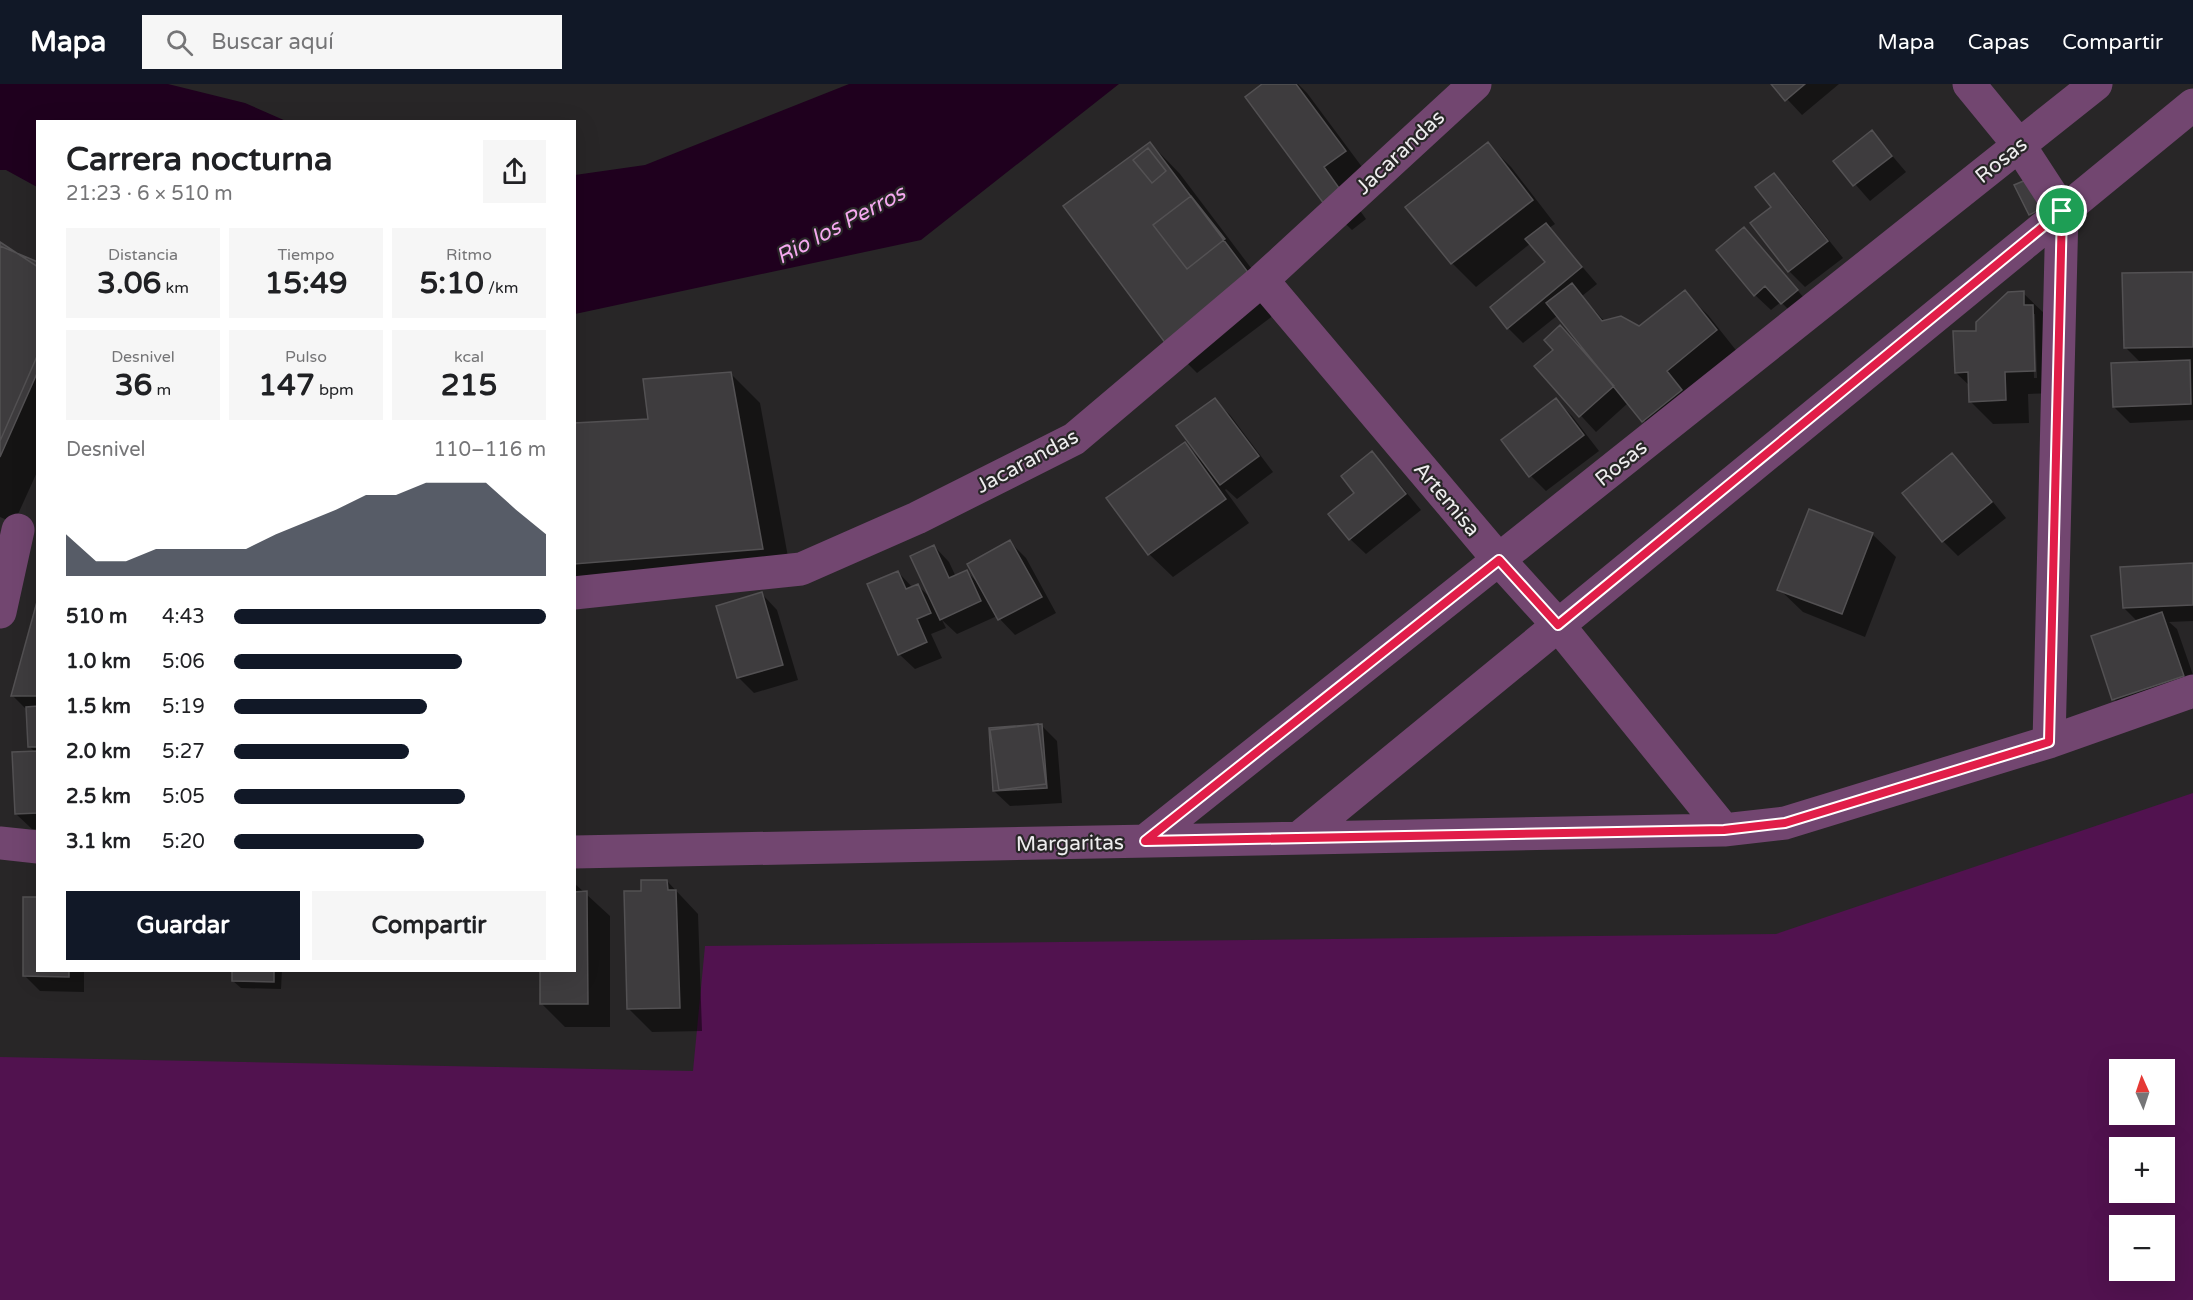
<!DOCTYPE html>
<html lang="es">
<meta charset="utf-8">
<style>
:root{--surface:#fff;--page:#f6f6f6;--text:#202124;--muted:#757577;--accent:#111827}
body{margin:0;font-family:"Varela Round",sans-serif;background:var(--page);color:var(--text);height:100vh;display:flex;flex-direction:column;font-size:22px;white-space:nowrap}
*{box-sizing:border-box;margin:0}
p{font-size:20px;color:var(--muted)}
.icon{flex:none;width:33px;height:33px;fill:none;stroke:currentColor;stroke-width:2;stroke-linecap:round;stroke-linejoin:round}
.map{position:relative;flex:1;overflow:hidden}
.details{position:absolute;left:36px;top:36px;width:540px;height:852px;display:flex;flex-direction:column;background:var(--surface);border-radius:0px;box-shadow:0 6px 24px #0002}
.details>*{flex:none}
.needle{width:39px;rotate:357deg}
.fabs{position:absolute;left:2109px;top:975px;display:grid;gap:12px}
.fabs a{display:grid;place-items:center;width:66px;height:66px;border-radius:0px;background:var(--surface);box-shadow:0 6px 24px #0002;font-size:30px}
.pin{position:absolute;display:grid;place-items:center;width:51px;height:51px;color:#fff;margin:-26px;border:3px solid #fff;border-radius:50%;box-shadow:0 2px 6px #0007}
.round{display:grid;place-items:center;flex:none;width:63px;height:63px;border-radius:0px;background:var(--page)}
.summary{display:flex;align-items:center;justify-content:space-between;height:102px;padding:0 30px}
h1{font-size:33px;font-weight:800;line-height:45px}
.stats{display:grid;grid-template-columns:repeat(3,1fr);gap:9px;height:102px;padding:6px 30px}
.stats div{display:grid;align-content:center;border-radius:0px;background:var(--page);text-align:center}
.stats b{font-size:30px;font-weight:800}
.stats small{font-size:16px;font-weight:400}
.stats p{font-size:16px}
.chart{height:168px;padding:12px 30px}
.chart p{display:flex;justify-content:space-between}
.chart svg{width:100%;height:108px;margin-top:6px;fill:var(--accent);opacity:.7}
.action{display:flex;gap:12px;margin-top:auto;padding:12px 30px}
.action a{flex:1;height:69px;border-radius:0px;background:var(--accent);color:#fff;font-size:24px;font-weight:800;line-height:69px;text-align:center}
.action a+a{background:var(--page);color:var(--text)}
ul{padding:0 30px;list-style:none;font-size:20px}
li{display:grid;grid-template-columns:96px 72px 1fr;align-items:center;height:45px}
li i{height:15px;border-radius:8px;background:var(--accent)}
header{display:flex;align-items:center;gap:36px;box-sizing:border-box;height:84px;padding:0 30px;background:var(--accent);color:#fff}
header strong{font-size:28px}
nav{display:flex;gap:33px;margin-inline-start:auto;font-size:21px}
.search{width:420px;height:54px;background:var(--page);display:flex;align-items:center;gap:15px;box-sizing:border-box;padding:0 21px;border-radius:0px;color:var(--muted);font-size:22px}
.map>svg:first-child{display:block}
.green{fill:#51124f;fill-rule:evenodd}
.water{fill:#1f001e}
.shadow{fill:#0007;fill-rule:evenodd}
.building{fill:#3e3c3e;stroke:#535153;stroke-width:1.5}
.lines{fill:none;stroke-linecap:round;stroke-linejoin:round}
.street{stroke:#724670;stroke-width:33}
.route-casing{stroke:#fff;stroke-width:12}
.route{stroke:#e11d48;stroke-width:8}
.labels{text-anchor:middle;stroke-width:4.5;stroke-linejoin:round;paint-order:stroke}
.street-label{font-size:21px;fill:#eeedee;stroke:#282627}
.water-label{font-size:22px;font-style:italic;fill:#f5a9f0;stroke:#282627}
</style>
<header>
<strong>Mapa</strong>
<div class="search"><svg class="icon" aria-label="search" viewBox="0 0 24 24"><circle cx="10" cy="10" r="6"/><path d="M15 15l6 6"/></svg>Buscar aquí</div>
<nav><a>Mapa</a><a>Capas</a><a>Compartir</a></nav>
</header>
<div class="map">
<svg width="2193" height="1216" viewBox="0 0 2193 1216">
<rect width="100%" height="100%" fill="#282627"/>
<path class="green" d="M2193,709V1216H0V973L693,987L705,862L1776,850ZM2120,986H2164V1030H2120ZM2120,1064H2164V1108H2120ZM2120,1142H2164V1186H2120Z"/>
<path class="water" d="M0,0H168L245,19L286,37L38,38L37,103L6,86H0Z
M849,0H1119L921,156L575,230V91L645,81Z"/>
<path class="shadow" d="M1264,0H1298L1307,9L1368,91L1346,107L1366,135L1352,146L1328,123Z
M1773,0H1839L1802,31Z
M1872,48L1906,88L1870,117L1835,77Z
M1150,59L1180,90L1282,225L1197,289L1167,259Z
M1488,60L1511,83L1555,140L1549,144L1597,200L1582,212L1605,238L1639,244L1684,208L1708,231L1739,270L1666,360L1628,319L1596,348L1536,283L1555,266L1560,243L1589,274L1591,272L1558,231L1523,259L1508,244L1547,179L1531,159L1476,203L1452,179L1408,123Z
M1774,91L1789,106L1843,174L1805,203L1789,187L1773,123Z
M1744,145L1812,223L1798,235L1781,218L1771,226L1755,211Z
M0,160L15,170L38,179V386L14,439L0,433Z
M2193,189V336L2130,339L2114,323L2142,280L2126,264Z
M2023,209L2047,232L2058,309L2028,310L2029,339L1993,340L1970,317V302L1956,289L1977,248ZM2032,230H2035L2037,294H2034Z
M730,289L760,319L792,495L574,512V341L649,336Z
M1215,316L1230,331L1273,388L1237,415L1226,405L1225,406L1249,439L1173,493L1149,470L1185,360L1200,375L1201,373Z
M1556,316L1572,332L1599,367L1546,407L1531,392Z
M1371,369L1387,385L1421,426L1366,470L1350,455L1356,409Z
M1952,371L1968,387L2006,434L1958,472L1943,457Z
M1872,450L1896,473L1865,553L1803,528L1779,505Z
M1010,458L1026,474L1056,529L1015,551L997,532L957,550L942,536L946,544L931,550L942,574L915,585L899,570L898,488L913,504L918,502L932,515L934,462L949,478L956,493L967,488L980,501Z
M2193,481V537L2169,538L2177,545L2193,591L2130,631L2114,615L2093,553L2138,538L2124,524Z
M762,510L777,526L798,596L754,609L738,593Z
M38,520V745H32L16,730L35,668L30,663L28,627L13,612Z
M1042,642L1057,657L1062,719L1010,722L994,707Z
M667,797L698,830L702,947L652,948L629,925Z
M574,799L610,832V943H565L542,920L574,886Z
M38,886H84V908L40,907L24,891Z
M233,886H282L281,905L241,904L233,897Z
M410,886H473V888Z"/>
<path class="building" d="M1262,0H1296L1346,67L1324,83L1344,111L1327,124L1245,13Z
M1771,0H1805L1785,17Z
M1872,46L1892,72L1853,102L1833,77Z
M1150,58L1253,195L1166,260L1063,122Z
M1488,58L1533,116L1451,180L1405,123Z
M1148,64L1166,87L1152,99L1133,76Z
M1774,89L1828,157L1788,188L1750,139L1771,123L1755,103Z
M2033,93L2047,122L2029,131L2014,101Z
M1191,112L1225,155L1187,185L1153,141Z
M1546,139L1582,183L1507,245L1490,223L1545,178L1525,155Z
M1744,143L1798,206L1781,220L1765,202L1754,212L1716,166Z
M0,158L38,183V287L0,373Z
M0,162L38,178V270L0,357Z
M2193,188V263L2124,264L2122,189Z
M1572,199L1602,237L1621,232L1639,242L1685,206L1717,246L1667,287L1682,306L1642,338L1546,219Z
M2024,207V221H2033L2035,287L2005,288L2006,316L1969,318L1968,288L1955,289L1953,247H1976V238L2008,208Z
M1560,241L1614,302L1579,333L1534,282L1553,266L1544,256Z
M2190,276L2191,320L2113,323L2111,279Z
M731,288L763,465L574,480V339L648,335L643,295Z
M1215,314L1259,372L1220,401L1176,342Z
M1556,314L1584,351L1529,393L1501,356Z
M1185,358L1226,415L1148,471L1106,414Z
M1372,367L1406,410L1349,456L1328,430L1354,409L1341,392Z
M1952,369L1992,418L1942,458L1902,409Z
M1809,425L1873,449L1842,530L1777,506Z
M1010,456L1042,513L998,536L967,480Z
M934,461L949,494L967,486L981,517L940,536L910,472Z
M2193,479V521L2123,524L2120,483Z
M898,487L906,505L918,500L931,529L917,535L927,558L898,571L867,500Z
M762,508L783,581L737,594L716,522Z
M38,514V612H11Z
M2162,528L2184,592L2112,616L2091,552Z
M38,622V663H28L26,623Z
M1038,640L1046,700L999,706L990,646Z
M1042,640L1047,704L993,707L989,644Z
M38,667V729L15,730L12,668Z
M641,796H667L668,806H676L680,924L627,925L624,807H641Z
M587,807L588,920H540V886H574V808Z
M23,813H38V886H69V893L23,892Z
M232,886H274V898L232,897Z"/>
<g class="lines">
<path class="street" d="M1969,0L2019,61L2062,127L2049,658
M1262,196L1499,476L1558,541L1724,746
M574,509L801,485L917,434L1074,355L1262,196L1475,0
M0,528L18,446
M1300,753L2193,21
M1145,757L2096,0
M0,759L38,763
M574,768L1724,746L1785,739L2049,658L2193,607"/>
</g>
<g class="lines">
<defs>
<path id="route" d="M2062,127L2049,658L1785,739L1724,746L1145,757L1499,476L1558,541Z"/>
</defs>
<use href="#route" class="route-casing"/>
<use href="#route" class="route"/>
</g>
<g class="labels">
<g class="street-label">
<text transform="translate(1400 68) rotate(-43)" y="7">Jacarandas</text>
<text transform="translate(2001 76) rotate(-39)" y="7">Rosas</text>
<text transform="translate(1027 377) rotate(-28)" y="7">Jacarandas</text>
<text transform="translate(1621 379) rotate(-39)" y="7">Rosas</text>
<text transform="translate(1447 415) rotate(50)" y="7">Artemisa</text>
<text transform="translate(1070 759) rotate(-1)" y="7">Margaritas</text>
</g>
<g class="water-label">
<text transform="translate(840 140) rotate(-28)" y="8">Rio los Perros</text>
</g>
</g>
</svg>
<div class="fabs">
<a><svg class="needle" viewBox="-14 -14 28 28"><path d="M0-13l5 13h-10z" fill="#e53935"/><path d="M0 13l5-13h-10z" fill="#757577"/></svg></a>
<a>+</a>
<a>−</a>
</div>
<div class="pin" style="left:2062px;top:127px;background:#1e9e55"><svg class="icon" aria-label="arrive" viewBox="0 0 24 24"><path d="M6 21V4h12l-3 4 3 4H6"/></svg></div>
<section class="details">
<div class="summary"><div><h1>Carrera nocturna</h1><p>21:23 · 6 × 510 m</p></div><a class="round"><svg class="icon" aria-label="share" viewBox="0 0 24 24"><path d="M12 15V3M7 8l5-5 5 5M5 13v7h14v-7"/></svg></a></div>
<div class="stats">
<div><p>Distancia</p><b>3.06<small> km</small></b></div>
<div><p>Tiempo</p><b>15:49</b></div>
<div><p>Ritmo</p><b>5:10<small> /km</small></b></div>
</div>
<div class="stats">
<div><p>Desnivel</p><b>36<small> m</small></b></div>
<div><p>Pulso</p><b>147<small> bpm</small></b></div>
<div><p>kcal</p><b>215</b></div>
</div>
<div class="chart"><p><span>Desnivel</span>110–116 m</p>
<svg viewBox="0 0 160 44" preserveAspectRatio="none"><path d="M0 44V27L10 38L20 38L30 33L40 33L50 33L60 33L70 27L80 22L90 17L100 11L110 11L120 6L130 6L140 6L150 17L160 27V44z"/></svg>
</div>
<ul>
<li><b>510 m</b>4:43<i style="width:100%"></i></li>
<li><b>1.0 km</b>5:06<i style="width:73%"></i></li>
<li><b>1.5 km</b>5:19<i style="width:62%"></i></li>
<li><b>2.0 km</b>5:27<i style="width:56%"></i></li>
<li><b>2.5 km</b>5:05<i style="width:74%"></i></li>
<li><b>3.1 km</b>5:20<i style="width:61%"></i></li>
</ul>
<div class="action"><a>Guardar</a><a>Compartir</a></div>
</section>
</div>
